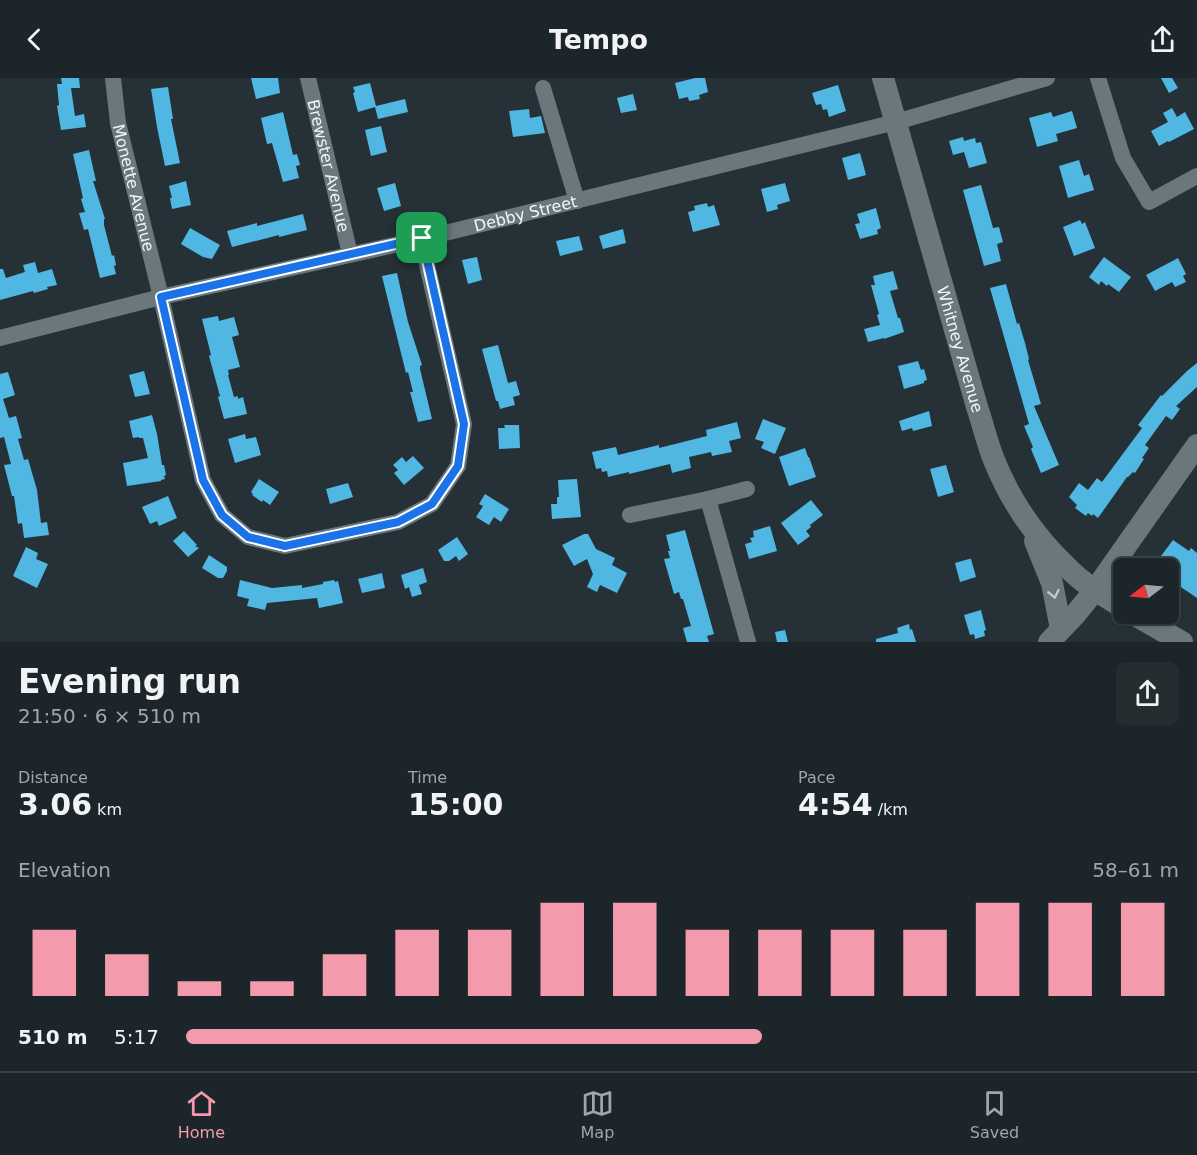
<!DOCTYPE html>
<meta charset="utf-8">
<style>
:root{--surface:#1c2529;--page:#252d31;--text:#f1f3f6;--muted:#a0a5a8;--line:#3a4246;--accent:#f39aac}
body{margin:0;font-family:"DejaVu Sans",sans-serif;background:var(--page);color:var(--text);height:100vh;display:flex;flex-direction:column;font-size:22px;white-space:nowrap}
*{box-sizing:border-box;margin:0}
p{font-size:20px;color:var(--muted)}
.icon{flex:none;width:33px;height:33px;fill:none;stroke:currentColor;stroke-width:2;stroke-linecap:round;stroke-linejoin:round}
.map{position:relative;height:564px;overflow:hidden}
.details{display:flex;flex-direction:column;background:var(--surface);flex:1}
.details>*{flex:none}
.needle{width:39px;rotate:254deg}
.buttons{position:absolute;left:1113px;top:480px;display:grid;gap:12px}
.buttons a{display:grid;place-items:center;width:66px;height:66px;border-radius:9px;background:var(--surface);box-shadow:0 2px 4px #0004,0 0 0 2px var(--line);font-size:30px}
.pin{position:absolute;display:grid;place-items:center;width:51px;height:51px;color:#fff;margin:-26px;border-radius:12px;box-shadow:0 3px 9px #0006}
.round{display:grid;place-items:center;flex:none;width:63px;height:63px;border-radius:9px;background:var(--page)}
.overview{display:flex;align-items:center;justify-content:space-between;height:102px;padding:0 18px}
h1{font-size:33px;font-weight:700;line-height:45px}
.figures{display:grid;grid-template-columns:repeat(3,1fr);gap:9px;height:102px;padding:6px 18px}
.figures div{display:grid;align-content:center}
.figures b{font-size:30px;font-weight:700}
.figures small{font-size:16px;font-weight:400}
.figures p{font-size:16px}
.chart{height:168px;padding:12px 18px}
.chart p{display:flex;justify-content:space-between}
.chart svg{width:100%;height:108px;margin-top:6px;stroke:var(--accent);stroke-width:6}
ul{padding:0 18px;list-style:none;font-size:20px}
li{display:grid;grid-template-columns:96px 72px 1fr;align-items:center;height:45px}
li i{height:15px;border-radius:8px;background:var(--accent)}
header{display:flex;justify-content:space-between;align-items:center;height:78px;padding:0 18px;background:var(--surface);font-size:27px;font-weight:700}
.menu{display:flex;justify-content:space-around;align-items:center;height:84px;border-top:2px solid var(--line);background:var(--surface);font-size:16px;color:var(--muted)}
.menu a{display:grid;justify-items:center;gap:3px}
.menu .current{color:var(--accent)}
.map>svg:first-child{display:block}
.building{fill:#50b7e3}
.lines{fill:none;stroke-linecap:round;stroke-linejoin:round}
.street{stroke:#6a777d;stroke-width:16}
.secondary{stroke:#6a777d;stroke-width:22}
.oneway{stroke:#c0cace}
.route-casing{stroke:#fff;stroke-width:12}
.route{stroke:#1a73e8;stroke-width:8}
.labels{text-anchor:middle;stroke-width:6;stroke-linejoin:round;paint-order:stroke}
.street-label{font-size:16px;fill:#eff6f9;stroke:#13181b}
</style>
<header><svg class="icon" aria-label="back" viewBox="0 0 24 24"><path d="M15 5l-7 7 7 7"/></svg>Tempo<svg class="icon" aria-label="share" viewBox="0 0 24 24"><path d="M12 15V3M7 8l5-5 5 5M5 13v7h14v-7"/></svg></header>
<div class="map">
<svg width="1197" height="564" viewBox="0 0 1197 564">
<rect width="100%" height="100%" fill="#263137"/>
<path class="building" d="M61,0H79L80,10H71L75,38L84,36L86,49L61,52L57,28L59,27L57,6H62Z
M251,0H278L280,15L256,21Z
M695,0H705L708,14L699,17L700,21L689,23L688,19L679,21L675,5Z
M1161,0H1172L1178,10L1169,15Z
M370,5L376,28L405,21L408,34L378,41L375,29L358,34L353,15L355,14L353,9Z
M838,7L846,33L829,39L827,31L823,32L821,26L816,27L812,15Z
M168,9L173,41H171L180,85L165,88L157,49L151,11Z
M633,16L637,32L621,35L617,20Z
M1172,30L1177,39L1185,34L1194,51L1169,64L1168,63L1159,68L1151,53L1168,44L1163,35Z
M529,31L530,40L541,38L545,55L513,59L509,33Z
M1072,33L1077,50L1056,56L1058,63L1037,69L1029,40L1051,34L1053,39Z
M283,34L293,77L297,76L300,87L296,88L299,100L283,104L272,65L267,66L261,40Z
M381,48L387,74L371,78L365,52Z
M963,59L964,63L975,60L976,65L981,64L987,85L969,90L964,74L953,77L949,63Z
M89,72L96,103H93L105,141H104V147L112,178L114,177L116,187L114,188L116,196L100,200L88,151L84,152L79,135L85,134L81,121L83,120L73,76Z
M860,75L866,97L848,102L842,80Z
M1079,82L1084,98L1089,96L1094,112L1068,120L1059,88Z
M186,103L191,127L172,131L170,120H172L169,108Z
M395,105L401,128L384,133L377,110Z
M785,105L790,123L777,127L778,131L767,134L761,111Z
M981,107L993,150L999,149L1003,164L997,166L1001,183L984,188L963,112Z
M707,125L708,129L714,127L720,147L693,154L688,134L695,132L694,128Z
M876,130L881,150L877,152L878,156L860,161L855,146L860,145L857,136Z
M303,136L307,152L279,159V157L232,169L227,153L257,145V148Z
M1080,142L1082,146L1085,144L1095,170L1074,178L1063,149Z
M190,150L220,167L212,181L203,179L181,166Z
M623,151L626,165L603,171L599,158Z
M579,158L583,172L560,178L556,163Z
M477,179L482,202L468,206L462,182Z
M1104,179L1131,199L1119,214L1108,206L1107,208L1101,203L1099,207L1089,199Z
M1178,180L1186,196L1183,198L1186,204L1175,209L1172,204L1155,213L1146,197Z
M35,184L38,195L52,191L57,207L47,209L48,211L34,215L33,213L0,222V191H3L6,200L25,194L23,187Z
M893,193L898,211L890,213L898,240H900L904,254L884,261V260L868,264L864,251L880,247L877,237L879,236L871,207H875L873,198Z
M397,195L408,244L422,287L420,288V291L432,341L418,344L410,314H413L408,294L406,295L396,255L382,198Z
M1006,206L1017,246L1019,245L1025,265L1029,281L1028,282L1041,326L1034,328L1059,387L1041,395L1031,371L1033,369L1024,348L1029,346L990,210Z
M218,238L219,243L234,239L239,257L232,259L240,289L228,292L229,297H228L234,319L238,318V321L243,319L247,336L224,341L218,319L220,318L209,278L211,277L202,241Z
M498,267L508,305L516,303L520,317L513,319L515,327L500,331L498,323H496L482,271Z
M918,283L921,292L924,291L927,302L924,303V305L904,311L898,288Z
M1197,285V309L1176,328L1180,331L1172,342L1166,338L1145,367L1149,370L1142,380L1144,381L1135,395L1133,394L1128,399H1127L1098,440L1093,436L1092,438L1088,435L1086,438L1075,430L1077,427L1069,419L1079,405L1088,412L1097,400L1102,404L1142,350L1138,347L1161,317L1162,318L1187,293Z
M144,293L150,316L135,319L129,297Z
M8,294L15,317L3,321L9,340L16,338L22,360L18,361L24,382L28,381L37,412L41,445L47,444L49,457L24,460L22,445L18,446L14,418H12L4,387L11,386L4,359L0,360V296Z
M929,333L932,348L913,353L912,350L902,353L899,343Z
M152,337L157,356L162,387H164L166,397L164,398L165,401L161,402V403L127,408L123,385L148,380L143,360H139V359L133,360L129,343Z
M763,341L786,350L775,376L761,370L764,364L755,361Z
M737,344L741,360L729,363L732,374L712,378L711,374L689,379L691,390L672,395L670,386L629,396V394L608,399L607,393L602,394L601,390L596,391L592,374L616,369L618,377L659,367V370L707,358L706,352Z
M504,347H519L520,370L499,371L498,350H505Z
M245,356L246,361L256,359L261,377L235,385L228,361Z
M805,370L808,379H809L816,399L789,408L779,379Z
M413,378L424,390L404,407L394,395L398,392L393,387L402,379L406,384Z
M946,387L954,414L938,419L930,391Z
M259,401L279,414L270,427L263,422L262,424L252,417L253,416L251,414Z
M577,401L581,439L552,441L551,426H557V419H559L558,402Z
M348,405L353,419L330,426L326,411Z
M485,416L509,431L501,444L494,439L489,447L476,439L483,428L479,426Z
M168,418L177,440L159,448L157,443L150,446L142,429Z
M811,422L823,437L810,447L811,449L806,453L810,458L798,467L781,445Z
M770,448L777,473L749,481L745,466L752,464L750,460L754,459L753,453Z
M685,452L714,556L707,558L709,564H687L683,550L691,548L683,521H681L679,514L674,516L664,481L670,480L668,473H670L666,457Z
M184,453L197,467L195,468L199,470L188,479L173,463Z
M584,456H588L596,471L615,480L612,487L627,495L617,515L600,507L597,514L587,509L593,496L587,481L574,488L562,467Z
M457,459L468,476L459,483L456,478L449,483H444L438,472Z
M1173,462L1189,473L1191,470L1197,475V520L1169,501L1177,490L1161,478Z
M26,469L38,475L36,481L48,486L37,510L13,498Z
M209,477L227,489V493L223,500H218L202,490Z
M969,481H971L976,499L960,504L955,485Z
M423,490L427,504L419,507L422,516L412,519L409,509L405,511L401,497Z
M382,495L385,510L362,515L358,501Z
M240,502L272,510L302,507V510L323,506V504L334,502L335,504L338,503L343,525L319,530L317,520L267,525L265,532L247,528L249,521L237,518Z
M981,532L986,552L984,553L985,558L975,561L974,556L970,557L964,537Z
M909,546L910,552L912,551L916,564H876V561L898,555L897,550Z
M785,552L788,564H777L775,554Z"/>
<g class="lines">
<g class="street">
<path id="s1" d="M113,0L118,45L161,219L203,402L222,437L248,459L285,468L398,444L432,426L458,388L464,346L421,161"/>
<path id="s2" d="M308,0L350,176"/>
<path d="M1098,0L1123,80L1149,124L1197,98"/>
<path d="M543,10L577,123"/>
<path id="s3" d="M0,260L161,219L421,161L896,44L1047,0"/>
<path d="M708,421L747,411"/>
<path d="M630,437L708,421L748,564"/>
</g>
<g class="secondary">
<path id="s4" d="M883,0L977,329C983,346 987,365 994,382C1010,422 1035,459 1067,489C1083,506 1104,518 1124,530"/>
<path d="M1035,463L1052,505L1061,551"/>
<path d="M1133,536L1182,564"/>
<path d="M1049,564L1074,538L1095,512L1197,367"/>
</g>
</g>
<defs><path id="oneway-chevron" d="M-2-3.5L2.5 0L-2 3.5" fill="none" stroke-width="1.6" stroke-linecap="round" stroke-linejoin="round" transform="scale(1.5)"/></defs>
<use class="oneway" href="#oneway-chevron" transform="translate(1054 516) rotate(78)"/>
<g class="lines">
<defs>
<path id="route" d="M422,160L464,346L458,388L432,426L398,444L285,468L248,459L222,437L203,402L161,219Z"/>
</defs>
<use href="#route" class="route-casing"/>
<use href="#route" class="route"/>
</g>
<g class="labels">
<g class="street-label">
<text dy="6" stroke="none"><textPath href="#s2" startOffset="90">Brewster Avenue</textPath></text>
<text dy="6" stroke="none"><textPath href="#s1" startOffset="112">Monette Avenue</textPath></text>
<text dy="6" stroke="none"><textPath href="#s3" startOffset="540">Debby Street</textPath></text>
<text dy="6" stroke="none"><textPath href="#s4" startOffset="282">Whitney Avenue</textPath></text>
</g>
</g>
</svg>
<div class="buttons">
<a><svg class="needle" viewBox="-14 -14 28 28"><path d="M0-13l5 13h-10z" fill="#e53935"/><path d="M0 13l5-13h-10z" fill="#a0a5a8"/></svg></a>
</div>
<div class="pin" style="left:422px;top:160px;background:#1e9e55"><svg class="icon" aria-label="arrive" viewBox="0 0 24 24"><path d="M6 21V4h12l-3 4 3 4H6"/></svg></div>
</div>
<section class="details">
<div class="overview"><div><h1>Evening run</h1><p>21:50 · 6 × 510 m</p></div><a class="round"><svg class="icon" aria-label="share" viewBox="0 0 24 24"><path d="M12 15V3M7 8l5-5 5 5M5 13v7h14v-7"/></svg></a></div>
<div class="figures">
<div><p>Distance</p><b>3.06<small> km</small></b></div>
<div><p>Time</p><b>15:00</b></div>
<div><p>Pace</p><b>4:54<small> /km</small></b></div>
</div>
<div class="chart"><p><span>Elevation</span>58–61 m</p>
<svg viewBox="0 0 160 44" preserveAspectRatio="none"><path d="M5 44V17M15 44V27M25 44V38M35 44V38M45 44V27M55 44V17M65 44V17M75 44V6M85 44V6M95 44V17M105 44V17M115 44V17M125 44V17M135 44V6M145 44V6M155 44V6"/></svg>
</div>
<ul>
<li><b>510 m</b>5:17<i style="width:58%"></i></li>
</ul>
</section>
<nav class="menu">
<a class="current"><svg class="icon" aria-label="home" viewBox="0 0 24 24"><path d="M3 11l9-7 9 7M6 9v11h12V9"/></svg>Home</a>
<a><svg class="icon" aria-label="map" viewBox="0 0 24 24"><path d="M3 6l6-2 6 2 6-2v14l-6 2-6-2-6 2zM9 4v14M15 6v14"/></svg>Map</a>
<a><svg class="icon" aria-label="saved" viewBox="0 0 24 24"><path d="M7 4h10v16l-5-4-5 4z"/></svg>Saved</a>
</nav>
